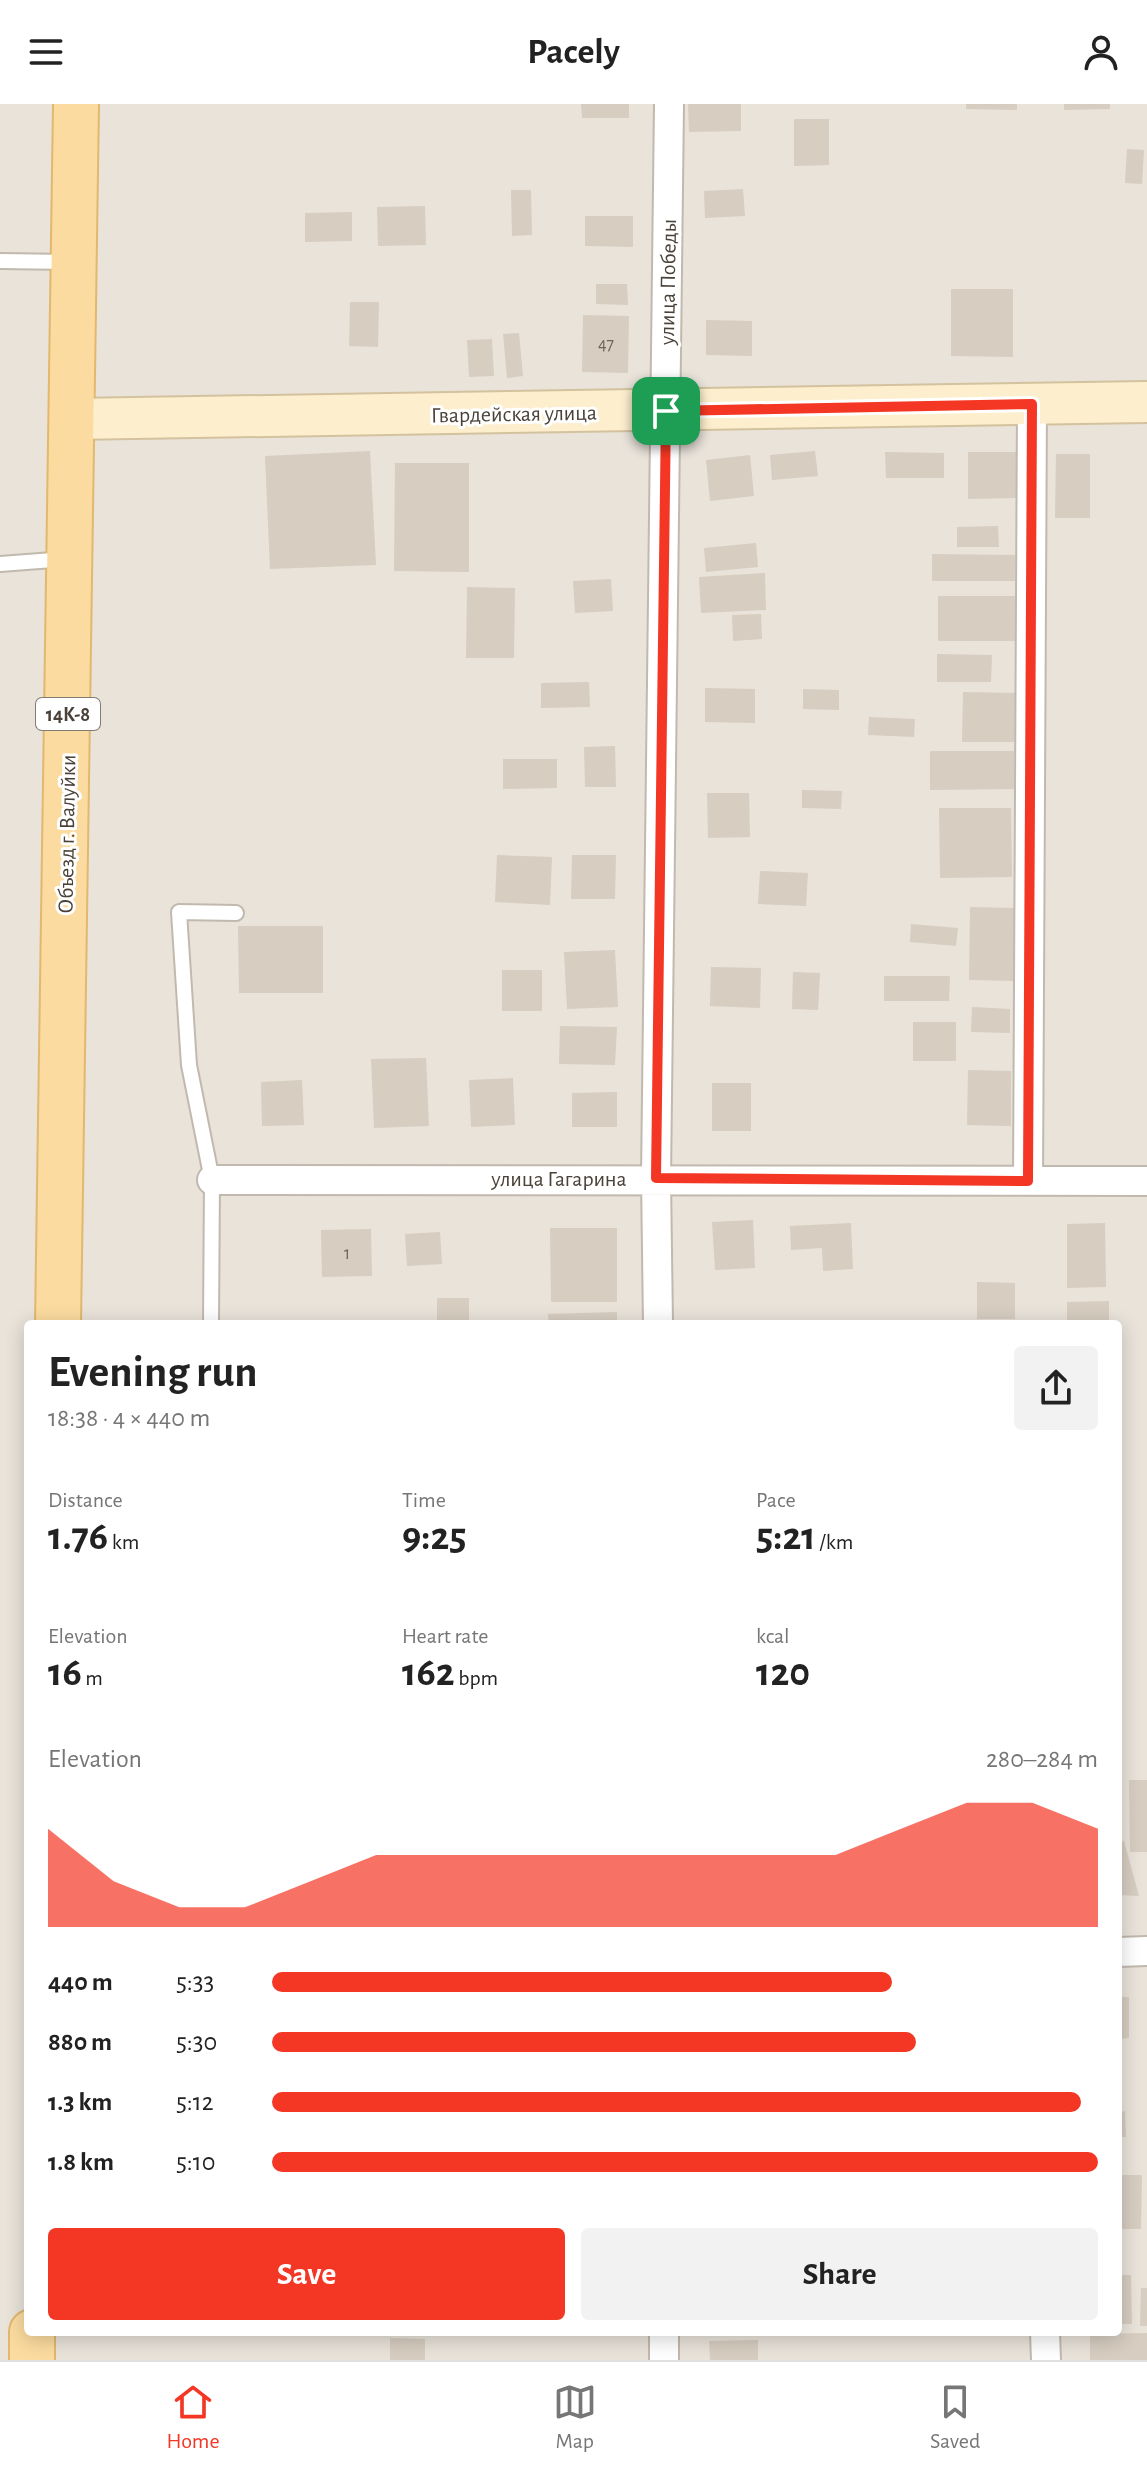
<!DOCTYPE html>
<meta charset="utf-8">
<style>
:root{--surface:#fff;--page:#f2f2f2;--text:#222;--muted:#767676;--line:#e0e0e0;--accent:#f43724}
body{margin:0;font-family:"Alegreya Sans",sans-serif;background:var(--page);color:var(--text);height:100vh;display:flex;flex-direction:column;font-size:30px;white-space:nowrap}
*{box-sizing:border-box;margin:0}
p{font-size:26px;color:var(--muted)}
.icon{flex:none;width:44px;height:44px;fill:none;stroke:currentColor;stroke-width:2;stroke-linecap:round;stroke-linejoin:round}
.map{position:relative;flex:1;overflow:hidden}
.details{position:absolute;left:24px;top:1216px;width:1098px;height:1016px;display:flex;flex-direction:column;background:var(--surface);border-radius:8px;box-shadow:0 4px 20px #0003}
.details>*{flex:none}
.pin{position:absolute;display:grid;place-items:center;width:68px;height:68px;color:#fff;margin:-34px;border-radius:16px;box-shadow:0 4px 12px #0006}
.round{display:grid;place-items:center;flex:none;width:84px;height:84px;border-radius:8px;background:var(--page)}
.overview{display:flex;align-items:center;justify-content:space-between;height:136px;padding:0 24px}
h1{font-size:44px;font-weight:700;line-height:60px}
.metrics{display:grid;grid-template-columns:repeat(3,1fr);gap:12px;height:136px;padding:8px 24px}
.metrics div{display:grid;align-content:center}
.metrics b{font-size:40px;font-weight:700}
.metrics small{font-size:22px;font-weight:400}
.metrics p{font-size:22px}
.chart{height:224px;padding:16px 24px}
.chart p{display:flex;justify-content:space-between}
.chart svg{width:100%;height:144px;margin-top:8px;fill:var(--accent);opacity:.7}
.primary-button{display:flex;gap:16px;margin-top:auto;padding:16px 24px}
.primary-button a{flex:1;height:92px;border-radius:8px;background:var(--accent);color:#fff;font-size:32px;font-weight:700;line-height:92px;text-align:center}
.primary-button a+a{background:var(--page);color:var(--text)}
ul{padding:0 24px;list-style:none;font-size:26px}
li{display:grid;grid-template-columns:128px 96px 1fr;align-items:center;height:60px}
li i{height:20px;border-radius:10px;background:var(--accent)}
header{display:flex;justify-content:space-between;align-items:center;height:104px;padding:0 24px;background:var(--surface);font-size:36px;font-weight:700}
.tab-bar{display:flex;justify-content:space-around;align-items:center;height:112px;border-top:2px solid var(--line);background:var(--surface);font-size:22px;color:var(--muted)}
.tab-bar a{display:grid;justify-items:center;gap:4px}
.tab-bar .selected{color:var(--accent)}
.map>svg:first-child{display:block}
.residential{fill:#e9e3da;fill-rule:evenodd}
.building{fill:#d7cdc1}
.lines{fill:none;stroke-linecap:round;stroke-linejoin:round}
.lane-casing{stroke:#c1b9ae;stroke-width:18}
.street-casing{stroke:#c1b9ae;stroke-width:32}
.secondary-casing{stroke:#d3c29d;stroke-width:44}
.primary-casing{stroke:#e1b86e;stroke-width:48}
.lane{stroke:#fff;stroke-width:14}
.street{stroke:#fff;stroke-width:28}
.secondary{stroke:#fdefce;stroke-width:40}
.primary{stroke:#fbdb9f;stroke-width:44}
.route-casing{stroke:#fff;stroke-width:16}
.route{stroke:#f43724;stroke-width:10}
.labels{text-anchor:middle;stroke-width:6;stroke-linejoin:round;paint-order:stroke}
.number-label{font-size:18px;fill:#6d655b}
.shield{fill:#fff;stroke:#807b74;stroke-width:2}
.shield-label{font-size:20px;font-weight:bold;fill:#4a4239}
.street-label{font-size:22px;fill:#4a4239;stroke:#fff}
</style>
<header><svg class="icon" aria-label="menu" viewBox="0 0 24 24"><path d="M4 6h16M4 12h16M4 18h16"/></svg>Pacely<svg class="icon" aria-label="person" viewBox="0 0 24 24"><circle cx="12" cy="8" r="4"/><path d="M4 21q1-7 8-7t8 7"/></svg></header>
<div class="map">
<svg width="1147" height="2256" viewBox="0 0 1147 2256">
<rect width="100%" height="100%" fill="#f5f2ec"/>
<path class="residential" d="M0,0H1147V2256H0ZM28,1220H1118V2228H28Z"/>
<path class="building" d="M581,0H629V14H582Z
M688,0H741V27L689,28Z
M966,0H1017V6L966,5Z
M1064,0H1110V5L1064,6Z
M794,15H829V61L794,62Z
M1127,45L1144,46L1142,80L1125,79Z
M743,85L745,112L705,114L704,87Z
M511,86H531L532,131L512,132Z
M425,102L426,141L378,142L377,103Z
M352,108V137L305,138V109Z
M585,112H633V143L585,142Z
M596,180H627L628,201L596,200Z
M951,185H1013V253L951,252Z
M350,198H379L378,243L349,242Z
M583,211L629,212L628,269L582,268Z
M706,216L752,217V252L706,251Z
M519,229L523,272L507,274L503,230Z
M492,235L494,272L469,273L467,236Z
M370,347L376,461L270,465L265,352Z
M815,347L818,372L772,376L770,351Z
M885,348L944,349V374H886Z
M968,348H1018V394L968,395Z
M1056,350H1090V414H1055Z
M750,351L754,392L710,397L706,356Z
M395,359H469V468L394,467Z
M998,422L999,443H957V423Z
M756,439L758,463L706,468L704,444Z
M932,450L1015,451V477H932Z
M765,469L766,506L701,509L699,473Z
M611,475L613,507L575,509L573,477Z
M467,483L515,484L514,554H466Z
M938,492H1018L1019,537H938Z
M761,510L762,535L733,537L732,511Z
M937,550L992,551L991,578H937Z
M589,578L590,603L541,604V579Z
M705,584L755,585V619L705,618Z
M803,585L839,586V606L803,605Z
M963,588L1018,589V638H962Z
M869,613L915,615L914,633L868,631Z
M615,642L616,683H585L584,643Z
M930,647H1014V685L930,686Z
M503,655H557V684L503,685Z
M802,686L842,687L841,705L802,704Z
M707,689H749L750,733L708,734Z
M939,704H1011L1012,773L940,774Z
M497,751L552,753L550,801L495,798Z
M572,751H616L615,795H571Z
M760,767L808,769L806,802L758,800Z
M970,803L1017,804L1016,877L969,876Z
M911,820L958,824L956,842L910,838Z
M238,822H323V889H239Z
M615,846L618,903L567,905L564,848Z
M711,863L761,864L760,904L710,902Z
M502,866H542V907H502Z
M793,868L820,869L818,906L792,905Z
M884,872H950L949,897H884Z
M972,903L1010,905V929L971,928Z
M913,918H956V957H913Z
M560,922L617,923L615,961L559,960Z
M426,954L429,1022L374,1024L371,955Z
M968,966L1011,967V1022L967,1021Z
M513,974L515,1021L471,1023L469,976Z
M302,976L304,1021L262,1022L261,978Z
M712,979H751V1027H712Z
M617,988V1023H572V989Z
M753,1116L755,1164L715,1166L712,1118Z
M851,1119L853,1165L823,1167L822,1144L791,1146L790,1122Z
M1105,1119L1106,1183L1067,1184V1120Z
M550,1124H617V1198H551Z
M371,1125L372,1172L322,1173L321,1126Z
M440,1128L442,1160L407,1162L405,1130Z
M977,1178L1015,1179V1215H977Z
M437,1194H469V1220H437Z
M1109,1197V1220H1067V1198Z
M617,1208V1220H549L548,1210Z
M1129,1676H1147V1748H1130Z
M1124,1737L1139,1792L1118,1791V1739Z
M1118,1893H1129V1934L1118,1935Z
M1125,2007L1126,2033H1118V2008Z
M1118,2071H1142L1141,2125H1118Z
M1118,2171H1131L1132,2220H1118Z
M1141,2184H1147V2222H1140Z
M1147,2229V2256H1090V2230Z
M390,2234L425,2235V2256H390Z
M758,2236V2256H710L709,2237Z"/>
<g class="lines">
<defs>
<path id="lane" d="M0,157L70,158
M0,460L66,455
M211,1220L212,1076L189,961L179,808L236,809"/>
<path id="street" d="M212,1076L1147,1077
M1028,1077L1032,300
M658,1220L656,1074L669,0
M1118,1848L1147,1847
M1045,2228L1046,2256
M664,2256V2228"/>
<path id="secondary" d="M73,315L1147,298"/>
<path id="primary" d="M58,1220L76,0
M32,2256V2228"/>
</defs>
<use href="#lane" class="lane-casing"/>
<use href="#street" class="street-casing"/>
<use href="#secondary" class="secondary-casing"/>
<use href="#primary" class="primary-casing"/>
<use href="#lane" class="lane"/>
<use href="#street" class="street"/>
<use href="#secondary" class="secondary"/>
<use href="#primary" class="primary"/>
</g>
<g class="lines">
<defs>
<path id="route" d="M1032,300L1028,1077L656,1074L666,307Z"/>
</defs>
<use href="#route" class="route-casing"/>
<use href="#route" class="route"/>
</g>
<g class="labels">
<g class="number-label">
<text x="606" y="246">47</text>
<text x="347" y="1155">1</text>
</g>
<rect class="shield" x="36" y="594" width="64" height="32" rx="6"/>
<g class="shield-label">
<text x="68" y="617">14К-8</text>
</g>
<g class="street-label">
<text transform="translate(667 178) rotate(-89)" y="8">улица Победы</text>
<text transform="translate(514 309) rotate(-1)" y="8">Гвардейская улица</text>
<text transform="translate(66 730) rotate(-89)" y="8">Объезд г. Валуйки</text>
<text x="559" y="1082">улица Гагарина</text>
</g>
</g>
</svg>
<div class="pin" style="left:666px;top:307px;background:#1e9e55"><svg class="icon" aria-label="arrive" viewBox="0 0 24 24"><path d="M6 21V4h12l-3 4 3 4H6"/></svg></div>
<section class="details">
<div class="overview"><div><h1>Evening run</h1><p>18:38 · 4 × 440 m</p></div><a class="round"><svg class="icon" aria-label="share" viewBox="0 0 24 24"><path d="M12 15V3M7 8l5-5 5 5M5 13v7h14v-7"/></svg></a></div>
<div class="metrics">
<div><p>Distance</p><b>1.76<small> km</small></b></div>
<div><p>Time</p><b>9:25</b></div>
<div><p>Pace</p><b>5:21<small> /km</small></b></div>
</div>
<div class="metrics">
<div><p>Elevation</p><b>16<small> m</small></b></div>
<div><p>Heart rate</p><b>162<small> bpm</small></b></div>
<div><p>kcal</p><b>120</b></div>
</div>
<div class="chart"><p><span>Elevation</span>280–284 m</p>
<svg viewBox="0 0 160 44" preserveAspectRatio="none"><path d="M0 44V14L10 30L20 38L30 38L40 30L50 22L60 22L70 22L80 22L90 22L100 22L110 22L120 22L130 14L140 6L150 6L160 14V44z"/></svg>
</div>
<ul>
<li><b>440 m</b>5:33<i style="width:75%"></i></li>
<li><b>880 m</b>5:30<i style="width:78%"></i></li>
<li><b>1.3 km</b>5:12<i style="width:98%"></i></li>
<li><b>1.8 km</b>5:10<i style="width:100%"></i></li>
</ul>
<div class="primary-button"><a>Save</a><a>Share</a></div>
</section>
</div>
<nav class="tab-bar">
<a class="selected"><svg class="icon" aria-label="home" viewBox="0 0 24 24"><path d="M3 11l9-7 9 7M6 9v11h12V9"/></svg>Home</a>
<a><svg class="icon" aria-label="map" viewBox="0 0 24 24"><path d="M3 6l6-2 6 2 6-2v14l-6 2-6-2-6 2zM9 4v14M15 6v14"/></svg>Map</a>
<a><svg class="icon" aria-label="saved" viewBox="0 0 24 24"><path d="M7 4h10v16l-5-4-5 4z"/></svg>Saved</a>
</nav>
